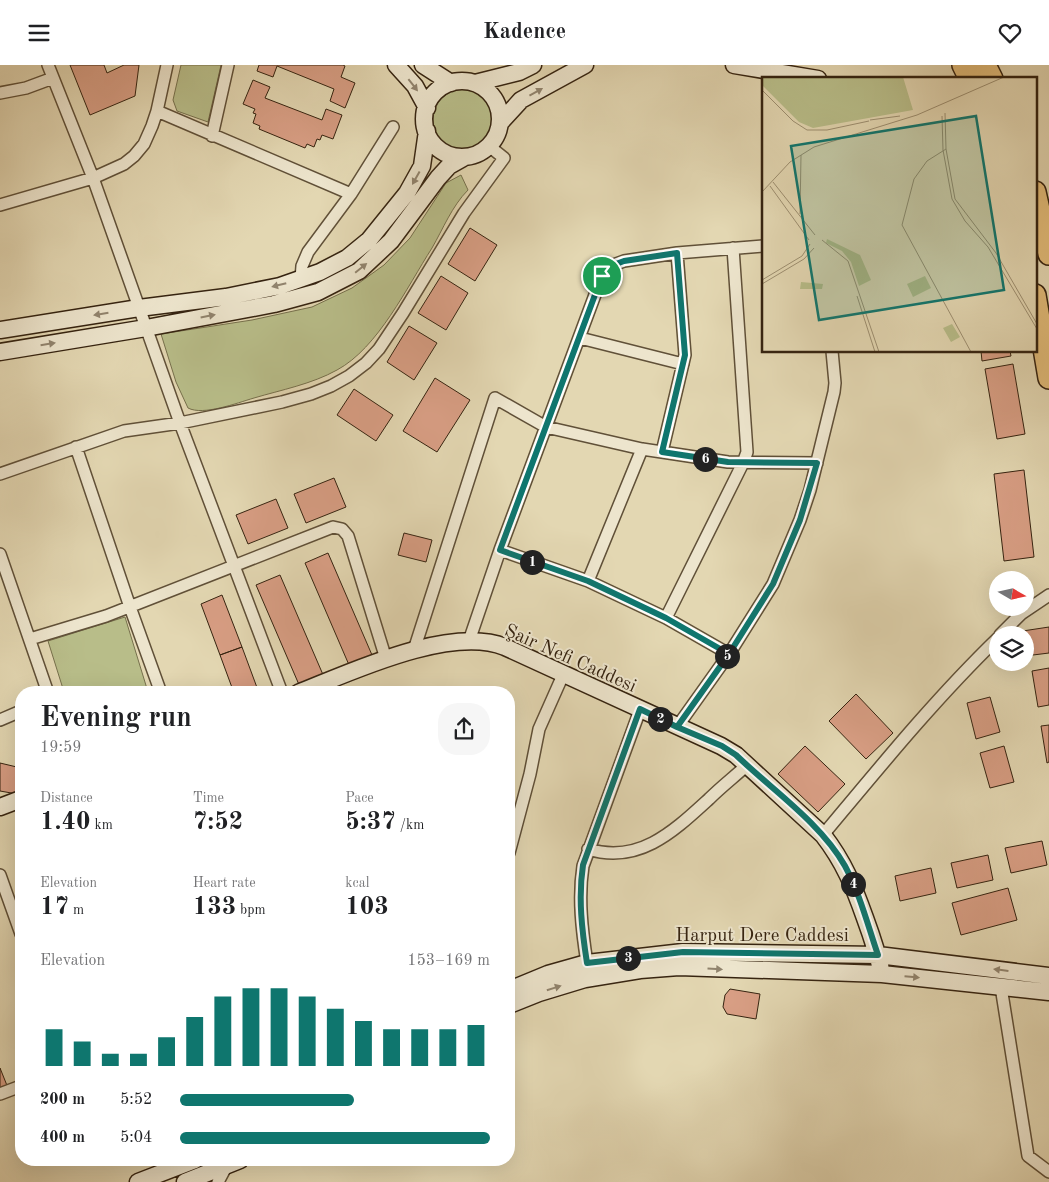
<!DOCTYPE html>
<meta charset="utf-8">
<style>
:root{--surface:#fff;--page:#f6f6f6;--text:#202124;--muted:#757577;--accent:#0f766e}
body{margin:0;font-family:"Old Standard TT",serif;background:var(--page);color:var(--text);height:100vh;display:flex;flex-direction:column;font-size:19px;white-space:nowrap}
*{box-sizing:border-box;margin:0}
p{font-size:16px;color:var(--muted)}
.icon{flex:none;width:28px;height:28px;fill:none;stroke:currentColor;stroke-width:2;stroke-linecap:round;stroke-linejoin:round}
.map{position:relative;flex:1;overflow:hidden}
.side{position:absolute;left:15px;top:621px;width:500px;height:480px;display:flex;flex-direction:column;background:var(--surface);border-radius:20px;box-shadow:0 5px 20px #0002}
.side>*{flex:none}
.needle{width:32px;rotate:99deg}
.tools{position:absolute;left:989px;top:506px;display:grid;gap:10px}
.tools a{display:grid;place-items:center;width:45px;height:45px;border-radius:50%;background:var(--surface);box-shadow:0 5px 20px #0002;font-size:25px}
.pin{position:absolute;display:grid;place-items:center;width:42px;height:42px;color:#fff;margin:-21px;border:2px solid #fff;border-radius:50%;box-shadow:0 1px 5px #0007}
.km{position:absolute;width:25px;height:25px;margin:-12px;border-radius:50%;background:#222;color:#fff;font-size:14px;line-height:25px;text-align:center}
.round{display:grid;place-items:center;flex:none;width:52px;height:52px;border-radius:20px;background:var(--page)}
.overview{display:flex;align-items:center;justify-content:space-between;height:85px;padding:0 25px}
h1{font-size:28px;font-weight:700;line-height:38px}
.metrics{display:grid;grid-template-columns:repeat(3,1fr);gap:8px;height:85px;padding:5px 25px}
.metrics div{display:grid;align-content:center}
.metrics b{font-size:25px;font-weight:700}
.metrics small{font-size:14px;font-weight:400}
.metrics p{font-size:14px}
.chart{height:140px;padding:10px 25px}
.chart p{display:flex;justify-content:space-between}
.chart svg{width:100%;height:90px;margin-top:5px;stroke:var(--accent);stroke-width:6}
ul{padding:0 25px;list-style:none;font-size:16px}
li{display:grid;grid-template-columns:80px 60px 1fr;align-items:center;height:38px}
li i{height:12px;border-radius:6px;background:var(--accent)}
header{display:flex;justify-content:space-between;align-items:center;height:65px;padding:0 25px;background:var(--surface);font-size:22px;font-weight:700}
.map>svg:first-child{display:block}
.green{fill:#b8bd89;stroke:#76704c}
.building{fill:#d89e84;stroke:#352310}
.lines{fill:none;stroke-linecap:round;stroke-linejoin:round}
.street-casing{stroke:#605038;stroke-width:14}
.secondary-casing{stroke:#352310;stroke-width:19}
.highway-casing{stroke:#352310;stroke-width:24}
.street{stroke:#ede5cd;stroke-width:11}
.secondary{stroke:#ede5cd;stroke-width:16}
.highway{stroke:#e2bc79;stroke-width:21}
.oneway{fill:#91846e}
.route-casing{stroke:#fff;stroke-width:10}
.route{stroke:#0f766e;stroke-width:6}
.labels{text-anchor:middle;stroke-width:4;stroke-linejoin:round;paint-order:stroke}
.street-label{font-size:19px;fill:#352310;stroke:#ede5cd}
.inset-road{fill:none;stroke:#9d8f71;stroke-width:1}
.view{fill:#0f766e;fill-opacity:0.15;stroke:#0f766e;stroke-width:2.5}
.inset-edge{fill:none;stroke:#352310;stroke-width:2.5}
</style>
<header><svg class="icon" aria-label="menu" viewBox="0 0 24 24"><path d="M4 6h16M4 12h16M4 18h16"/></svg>Kadence<svg class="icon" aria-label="heart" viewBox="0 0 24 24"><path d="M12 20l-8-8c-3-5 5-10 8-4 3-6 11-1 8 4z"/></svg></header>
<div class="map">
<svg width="1049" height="1117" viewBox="0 0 1049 1117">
<rect width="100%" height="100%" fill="#e3d7b2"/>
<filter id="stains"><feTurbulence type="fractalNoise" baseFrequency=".004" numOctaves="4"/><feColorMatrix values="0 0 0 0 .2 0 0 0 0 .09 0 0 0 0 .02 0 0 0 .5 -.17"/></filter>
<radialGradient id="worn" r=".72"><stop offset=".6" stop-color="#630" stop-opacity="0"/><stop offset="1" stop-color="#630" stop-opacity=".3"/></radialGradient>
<path class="green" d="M181,0H221L208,57L177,46L173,35Z
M433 55a31 31 0 1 1 62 0a31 31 0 1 1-62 0Z
M461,110L468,125C452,141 443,164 432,183C407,222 378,283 337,305C312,319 281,325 254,333C237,338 203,351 188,343L176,317L161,269L252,255L312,242L352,223L384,200L410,173L446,118Z
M125,552L148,627H64L48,576Z"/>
<path class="building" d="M70,0H104L107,8L124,0H139L135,31L90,50Z
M259,0H343L345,1L341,12L355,18L345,43L330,36L334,24L277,1L273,12L257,6Z
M253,15L270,22L265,33L322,55L326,44L342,50L333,74L322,70L320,75L317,74L314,82L307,79L305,83L259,64L260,61L253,58L256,49L253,48L255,44L243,39Z
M470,163L497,180L475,216L448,199Z
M441,211L468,228L446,265L418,248Z
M409,261L437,278L414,315L387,297Z
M981,286H1010L1011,291L982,296Z
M1013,299L1025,369L997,374L985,304Z
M435,313L470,335L437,387L403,366Z
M354,324L393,350L376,376L337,350Z
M1024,405L1034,492L1004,496L994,409Z
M334,413L346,442L306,458L294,429Z
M276,434L288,463L248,479L236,450Z
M404,468L432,475L426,497L398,490Z
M328,488L372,590L349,600L305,498Z
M280,510L324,612L300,622L256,520Z
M222,530L242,582L220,590L201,539Z
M1049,562V588L1025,591V570H1017L1016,567Z
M242,582L259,628H234L220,590Z
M1049,603V640L1038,642L1032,606Z
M856,629L893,668L866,694L829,656Z
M990,632L1000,667L976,674L967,638Z
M1049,660V697L1047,698L1041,661Z
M805,681L845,719L818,747L778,709Z
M1004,681L1014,717L990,723L980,688Z
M0,698L21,703L17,729L0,726Z
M1042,776L1047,800L1011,808L1005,783Z
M988,790L993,815L957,823L951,798Z
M931,803L936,828L900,836L895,811Z
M1008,823L1017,855L961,870L952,838Z
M730,924L760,929L756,954L727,949L723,942L725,930Z
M0,1003L8,1023L0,1026Z"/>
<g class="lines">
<defs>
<path id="street" d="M48,0L93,113L180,358L282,628
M0,28L26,23L53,13
M157,46L351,129
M212,71L228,0
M0,140L93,113L124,99L134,91L144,79L152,61L157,46L167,0
M301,214L302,201L308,187L351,129L393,62
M580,273L683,299
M76,382L130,542L161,628
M642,384L588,516L666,553L729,589
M662,387L685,290L677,188
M0,409L124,366L180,358L282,337L311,329L331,321L349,311L366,298L379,284L403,248L464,148L504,93L489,81
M500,485L588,516
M0,489L48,628
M666,553L743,398L747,387L733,183
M1000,570L1021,549L1049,530
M30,574L106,551L333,462L342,464L348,471L386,594
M469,576L500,485L602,211L616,199L624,196L677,188L763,181
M414,585L495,333L546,362L642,384L728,397L817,398
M0,655L21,646
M677,662L729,589L773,519L800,455L810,425L834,327L835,318L832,286
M823,770C879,703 935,634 998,573
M588,784C639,800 674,766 709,734C721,722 734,712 746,701
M509,788L530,709L539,664L563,610
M0,810L21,869
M587,898C582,866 578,833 583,801L640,645
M1001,922L1028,1091L1049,1107
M0,1029L21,1021
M218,1117L226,1102"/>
<path id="secondary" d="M396,0L415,21L427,43
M423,0L451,18
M734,0L818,14
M424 54a38 38 0 1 1 76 0a38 38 0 1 1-76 0Z
M475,18L519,7L533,0
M500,58L521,35L585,0
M0,265L139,243L226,232L280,221L320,207L347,193L369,175L407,128L422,101L427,66
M0,287L146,263L274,239L318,227L359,206L391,176L438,113L449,101L465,92
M298,628C351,607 450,560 505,582L721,681L736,690L823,770C844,797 854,822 865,853C872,872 878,890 882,909
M0,742L21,734
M509,925L548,909L587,898L683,887L878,890L1049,911
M509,940L539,928L585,914L640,905L679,902L882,909L1049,927
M138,1117L195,1095
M185,1117L240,1095"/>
<path id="highway" d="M963,0L970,14
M985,0L992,14
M1035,127L1049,189
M1035,230L1049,313"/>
</defs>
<use href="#street" class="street-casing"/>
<use href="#secondary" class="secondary-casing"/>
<use href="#highway" class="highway-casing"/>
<use href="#street" class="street"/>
<use href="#secondary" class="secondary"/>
<use href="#highway" class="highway"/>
</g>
<defs><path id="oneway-solid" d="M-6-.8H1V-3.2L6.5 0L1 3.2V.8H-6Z" transform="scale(1.25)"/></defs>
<g class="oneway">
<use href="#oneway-solid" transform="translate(413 20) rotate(52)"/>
<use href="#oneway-solid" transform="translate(536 27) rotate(-29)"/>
<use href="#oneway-solid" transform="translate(416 113) rotate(119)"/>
<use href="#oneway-solid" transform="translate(361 203) rotate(-39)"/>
<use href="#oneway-solid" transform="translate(279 220) rotate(166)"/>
<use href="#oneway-solid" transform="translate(101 249) rotate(171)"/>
<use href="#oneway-solid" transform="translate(208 251) rotate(-11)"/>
<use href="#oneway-solid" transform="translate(48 279) rotate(-9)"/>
<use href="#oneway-solid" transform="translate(715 904) rotate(3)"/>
<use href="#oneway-solid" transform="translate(1001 905) rotate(-173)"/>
<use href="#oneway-solid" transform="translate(912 912) rotate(5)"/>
<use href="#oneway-solid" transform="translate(554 923) rotate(-17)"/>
</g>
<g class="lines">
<defs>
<path id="route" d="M602,211L500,485L588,516L666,553L729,589L677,662L640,644L583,800C578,833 582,866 587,898L683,887L878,890C868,861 860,829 845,801C821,758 771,724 736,690L722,681L677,662L729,589L773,519L800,455L817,398L728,397L662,387L685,290L677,188L624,196L616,199L602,211"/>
</defs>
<use href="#route" class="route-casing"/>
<use href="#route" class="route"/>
</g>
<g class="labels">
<g class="street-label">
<text transform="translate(571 592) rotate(24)" y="7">Şair Nefi Caddesi</text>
<text x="762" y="876">Harput Dere Caddesi</text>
</g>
</g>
<g transform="translate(762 12)">
<rect width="275" height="275" fill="#e3d7b2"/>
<path d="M0,0H141L151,33L51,51L37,45L0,8ZM65,162L98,178L109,203L97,209L89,185L80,174L64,166ZM163,199L169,211L151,220L145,207ZM39,205L61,207L60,212H38ZM190,247L198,260L189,265L181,251Z" fill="#b8bd89"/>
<path class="inset-road" d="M0,13L31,44L45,53H65L107,44M183,36L184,72L193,122L234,176L275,247M180,39L181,73L190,122L203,144L226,170L275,252M108,43L138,39M184,72L165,84L152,102L140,148L209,275M11,105L53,158M8,109L47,163M0,115L28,85L52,70L155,38L242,0M38,137L39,78M60,163L86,184L117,275M0,203L40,179L48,167M0,207L42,182L52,171M95,219L113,275"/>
<path class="view" d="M214,39L242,213L57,243L29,69Z"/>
<rect width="275" height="275" class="inset-edge"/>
</g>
<rect width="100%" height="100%" filter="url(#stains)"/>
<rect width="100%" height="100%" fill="url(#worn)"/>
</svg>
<div class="tools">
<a><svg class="needle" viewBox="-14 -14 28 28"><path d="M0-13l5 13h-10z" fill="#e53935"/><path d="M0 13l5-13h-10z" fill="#757577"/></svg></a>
<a><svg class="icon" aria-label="layers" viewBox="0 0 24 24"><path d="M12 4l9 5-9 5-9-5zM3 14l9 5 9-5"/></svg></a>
</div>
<div class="pin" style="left:602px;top:211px;background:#1e9e55"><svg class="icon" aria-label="arrive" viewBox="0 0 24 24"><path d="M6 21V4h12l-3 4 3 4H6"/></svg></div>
<b class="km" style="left:532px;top:497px">1</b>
<b class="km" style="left:660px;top:654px">2</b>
<b class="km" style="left:628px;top:893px">3</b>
<b class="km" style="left:853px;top:819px">4</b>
<b class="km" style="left:727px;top:591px">5</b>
<b class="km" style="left:705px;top:394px">6</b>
<section class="side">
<div class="overview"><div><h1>Evening run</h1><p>19:59</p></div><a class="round"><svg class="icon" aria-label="share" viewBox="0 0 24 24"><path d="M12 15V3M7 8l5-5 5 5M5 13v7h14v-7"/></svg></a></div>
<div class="metrics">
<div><p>Distance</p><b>1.40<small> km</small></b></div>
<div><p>Time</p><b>7:52</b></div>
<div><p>Pace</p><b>5:37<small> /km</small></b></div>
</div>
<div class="metrics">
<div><p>Elevation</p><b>17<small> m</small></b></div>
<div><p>Heart rate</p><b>133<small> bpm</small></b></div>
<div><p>kcal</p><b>103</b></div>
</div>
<div class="chart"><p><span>Elevation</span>153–169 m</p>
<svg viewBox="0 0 160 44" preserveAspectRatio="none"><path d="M5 44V26M15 44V32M25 44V38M35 44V38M45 44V30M55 44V20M65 44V10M75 44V6M85 44V6M95 44V10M105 44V16M115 44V22M125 44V26M135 44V26M145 44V26M155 44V24"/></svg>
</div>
<ul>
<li><b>200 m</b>5:52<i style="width:56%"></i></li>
<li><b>400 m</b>5:04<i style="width:100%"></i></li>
</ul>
</section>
</div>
